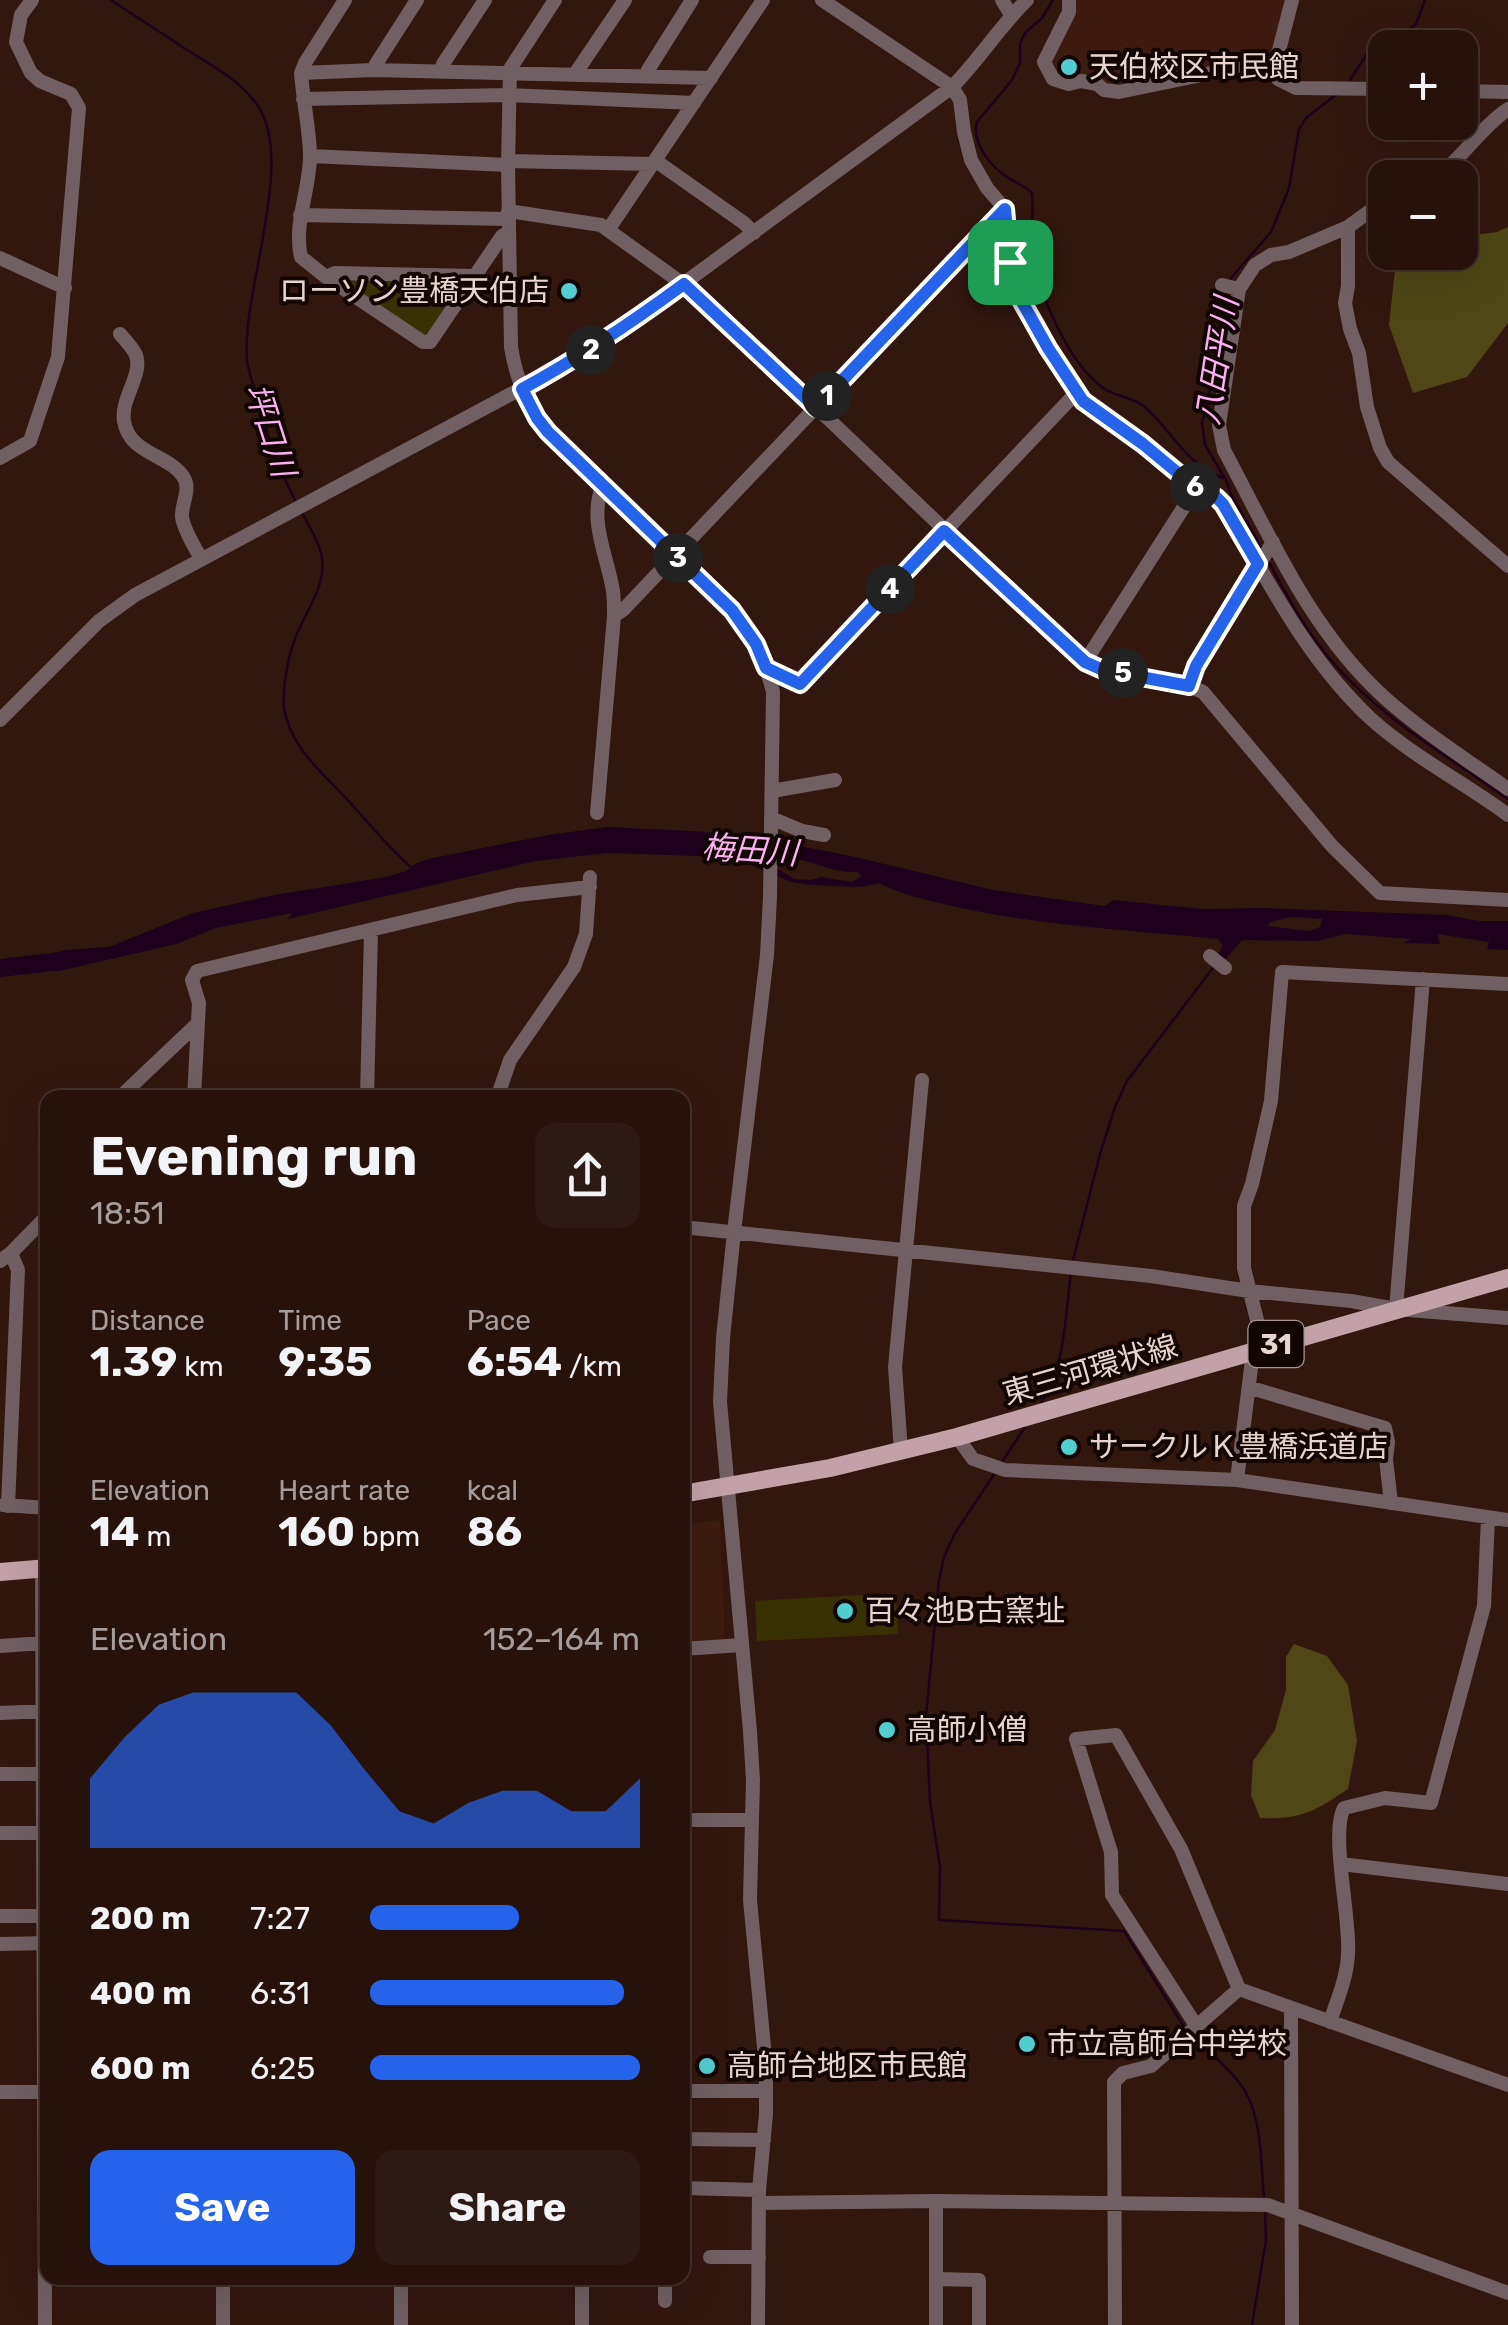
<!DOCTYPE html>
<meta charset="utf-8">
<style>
:root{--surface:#26110b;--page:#2e1a14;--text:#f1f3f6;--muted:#a49d9d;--line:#42312c;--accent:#2563eb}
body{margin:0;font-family:Rubik,"Noto Sans JP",sans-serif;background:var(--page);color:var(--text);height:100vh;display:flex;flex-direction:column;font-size:38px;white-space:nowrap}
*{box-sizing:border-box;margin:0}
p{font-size:32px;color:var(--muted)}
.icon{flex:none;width:55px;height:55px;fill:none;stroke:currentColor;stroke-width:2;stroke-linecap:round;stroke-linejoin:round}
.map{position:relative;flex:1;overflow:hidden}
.drawer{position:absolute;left:40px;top:1090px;width:650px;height:1195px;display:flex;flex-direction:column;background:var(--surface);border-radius:20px;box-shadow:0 10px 40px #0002,0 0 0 2px var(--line)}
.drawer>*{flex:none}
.buttons{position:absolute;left:1368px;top:30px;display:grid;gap:20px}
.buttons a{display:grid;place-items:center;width:110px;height:110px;border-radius:20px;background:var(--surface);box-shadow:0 10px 40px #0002,0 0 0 2px var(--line);font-size:50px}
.pin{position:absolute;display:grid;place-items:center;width:85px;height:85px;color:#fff;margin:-42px;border-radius:20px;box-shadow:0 5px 15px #0006}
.km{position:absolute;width:50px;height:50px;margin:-25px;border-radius:50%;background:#222;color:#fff;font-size:28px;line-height:50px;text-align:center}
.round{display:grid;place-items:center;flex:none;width:105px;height:105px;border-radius:20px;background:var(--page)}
.summary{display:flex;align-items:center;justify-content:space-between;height:170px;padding:0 50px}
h1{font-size:55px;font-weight:700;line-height:75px}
.stats{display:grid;grid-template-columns:repeat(3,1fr);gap:15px;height:170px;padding:10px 50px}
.stats div{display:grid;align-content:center}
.stats b{font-size:42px;font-weight:700}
.stats small{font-size:28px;font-weight:400}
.stats p{font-size:28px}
.chart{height:280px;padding:20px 50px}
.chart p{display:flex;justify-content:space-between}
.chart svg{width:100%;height:180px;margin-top:10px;fill:var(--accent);opacity:.7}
.cta{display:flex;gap:20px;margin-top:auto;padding:20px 50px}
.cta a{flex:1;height:115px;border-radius:20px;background:var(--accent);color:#fff;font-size:40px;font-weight:700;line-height:115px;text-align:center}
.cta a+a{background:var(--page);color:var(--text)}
ul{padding:0 50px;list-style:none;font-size:32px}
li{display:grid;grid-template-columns:160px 120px 1fr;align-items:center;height:75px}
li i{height:25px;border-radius:12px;background:var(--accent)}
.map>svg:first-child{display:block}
.built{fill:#3d1b11}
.green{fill:#383103}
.forest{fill:#4f4816}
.water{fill:#1f001c;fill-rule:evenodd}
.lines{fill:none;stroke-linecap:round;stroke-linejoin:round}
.stream{stroke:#1f001c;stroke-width:2.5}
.river{stroke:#1f001c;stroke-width:18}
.minor{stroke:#706063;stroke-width:14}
.major{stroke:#c2a2a8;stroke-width:18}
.route-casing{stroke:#fff;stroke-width:20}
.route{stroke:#2563eb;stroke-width:12}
.poi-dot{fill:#52cdd0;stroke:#120604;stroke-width:4}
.labels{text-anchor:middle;stroke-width:8;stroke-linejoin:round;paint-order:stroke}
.shield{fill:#120604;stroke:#a79691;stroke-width:2.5}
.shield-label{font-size:28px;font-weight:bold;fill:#e7d4ce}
.poi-label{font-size:30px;fill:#e7d4ce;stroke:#120604;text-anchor:start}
.street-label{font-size:30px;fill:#e7d4ce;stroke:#120604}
.water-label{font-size:32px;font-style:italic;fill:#fbb1ef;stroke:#120604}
</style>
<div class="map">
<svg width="1508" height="2325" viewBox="0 0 1508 2325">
<rect width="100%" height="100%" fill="#32170f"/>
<path class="built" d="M1075,0H1285L1272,57L1116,88L1105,82L1064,81L1048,64Z
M720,1520L725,1641L683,1644L682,1525Z"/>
<path class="green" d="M339,279L463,281L426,337Z
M896,1593L898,1634L757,1641L755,1601Z"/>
<path class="forest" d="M1508,227V323L1467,377L1413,393L1389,325L1395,270L1422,253L1460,252V237L1497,232Z
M1294,1644L1327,1656L1348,1685L1357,1741L1348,1789C1315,1811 1301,1820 1260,1818L1251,1795L1253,1761L1275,1730L1286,1690V1657Z"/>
<path class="water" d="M607,827L710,832L763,839L851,856L993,890L1104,906L1114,900L1201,909L1264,908L1447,915L1479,921H1508V950L1487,949L1489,942L1437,934L1440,944L1403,943L1411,939L1344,934L1318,941L1242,940L1224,961L1217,956L1223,946L1218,939C1129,930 1039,926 952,906C927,900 901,895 879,883L861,887L809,885L791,882L749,864L699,856L608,853L536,861L288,919L292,913L216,928L176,944L59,971H42L39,956L66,950L109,947L193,913L269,896L386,877L406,871L415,864L428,859L548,835ZM785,857C810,859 833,874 857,872L862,876L852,882L821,877L811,880L794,879L766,861ZM1291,917L1322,919V920L1320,927L1310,931L1267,926L1271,922Z"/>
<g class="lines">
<path class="stream" d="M111,0C136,17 162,33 187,50C213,66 241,81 258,106C296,162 241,293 247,360C248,370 252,381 255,390C265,429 278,468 297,504
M1053,0L1042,18L1025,33L1020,44V63L1012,80L977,122C971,144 992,168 1010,179C1018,184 1025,186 1032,193C1034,213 1030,235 1033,255C1040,297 1068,362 1103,388C1115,397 1134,397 1145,407C1175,434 1182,461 1223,478
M1350,80L1376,40L1382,36L1408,30L1416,24L1425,0
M1229,282L1231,278L1271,232L1289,188L1299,129L1307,117L1337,94
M1227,290L1207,406L1202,422L1205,445L1226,480L1231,494L1262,549
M301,511C308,524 317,538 321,553C329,584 305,611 295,639C288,656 282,690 284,708C291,751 327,776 354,807C373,828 390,849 412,868
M1268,561C1287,595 1305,630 1331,660C1379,717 1447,756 1508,799
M1072,1264L1100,1154L1115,1107L1127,1081L1215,965
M1041,1403C1066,1365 1065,1316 1071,1272
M1002,1462L1025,1427
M995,1473L955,1533L944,1557L939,1580L926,1716L930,1802L940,1867L939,1920L1124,1931L1184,2027
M1193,2036C1208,2051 1225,2065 1238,2081C1263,2111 1260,2159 1264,2196
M1252,2325L1266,2240L1265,2213"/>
<path class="river" d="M0,968L61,961"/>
<path class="minor" d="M345,0L305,63L301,73C303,100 309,127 310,153C311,188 293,222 301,257L326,277L423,342H430L502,236L509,232
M555,0L510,69L508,165L511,347C516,379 527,406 548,432L732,610C753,635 765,660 773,692L770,897L767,955L734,1232L723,1338L720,1402L750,1731L753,1780L750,1900L766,2068V2114L759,2190L758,2325
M822,0L952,87L960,100L964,132L971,160L987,188L1005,209L1010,262L1017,293L1048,348L1083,401L1143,444L1196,488L1215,497L1223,504C1267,579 1306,658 1370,718C1412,756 1463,782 1508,815
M1002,0L1011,15
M1069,0V12L1044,62L1053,79L1069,84L1081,81L1097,84L1104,90L1119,92L1260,63L1276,62
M1292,0L1276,62L1278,79L1296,88L1385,89
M374,70L376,64L417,0
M441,72L443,64L485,0
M301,73L374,70L711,78
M575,74L625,0
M646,76L648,70L692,0
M1460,91L1508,92
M303,99L508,95L694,103
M310,156L508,165
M508,161L653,164
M656,161L744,223L754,233
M1435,178C1463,158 1480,128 1508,109
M1385,200L1348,227V286L1345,303L1350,329L1359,353L1367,407L1380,448L1388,462L1508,566
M1005,209L816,407L1079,658L1103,670L1189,686L1203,692L1332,846L1380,893L1508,900
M508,211L601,225L683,284L816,407L623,610L614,616L597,813
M300,215L508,219
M1348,227L1289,252L1271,255L1255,265L1239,289L1219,425L1224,450C1270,536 1311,632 1385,698C1423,732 1467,760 1508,789
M608,230L763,0
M0,258L65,288
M326,277L335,273L474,276
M1222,285L1239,289
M120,334C125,340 131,346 135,353C145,373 120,398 124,421C129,455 170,454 184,478C191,490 181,504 182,517C184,531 195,547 201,559
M0,458L30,441L58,357L79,108L71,94L40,81L31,73L16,42L21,15L32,0
M603,484C588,521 607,554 613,591C614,599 614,607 614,616
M1085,662L1196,488
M767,667L800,684L1076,393
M1189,686L1196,665L1273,542
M0,720L99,621L135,595L569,363L616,333L952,87C979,60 999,27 1027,0
M772,791L835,780
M771,818L802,831L824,835
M1210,956L1225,968
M119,1098L198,1023
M194,1098L199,1003L192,980L197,971L517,895L590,887
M367,1098L371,931
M497,1098L510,1060L574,967L586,934L590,877
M682,1227L1151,1276L1249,1291L1351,1301L1396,1309L1508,1318
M0,1261L11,1253L48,1215
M1396,1309L1423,979
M1249,1390H1258L1385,1428L1388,1442L1386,1459L1391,1503
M957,1437L973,1459L1005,1470L1237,1480L1508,1520
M901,1451L895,1367L922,1080
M1237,1480L1252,1360L1256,1350L1257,1320L1244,1268V1206L1252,1184L1271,1101L1282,972L1508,984
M3,1505L48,1508
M8,1506L18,1270L11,1253
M42,1569L45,2325
M0,1646L43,1643
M682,1649L742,1645
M0,1713L48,1711
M0,1774H44
M682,1820H752
M0,1833H48
M1341,1864L1508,1884
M0,1916H44
M0,1944L48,1943
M1291,2008L1292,2325
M1330,2022C1337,2000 1347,1978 1348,1954C1351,1921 1330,1833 1344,1808L1385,1798L1431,1803L1484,1606L1488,1518
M1197,2027L1112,1895L1111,1852L1076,1739L1116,1735L1181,1849L1239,1989
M682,2091H766
M0,2092H48
M682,2139L764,2140
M682,2188L759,2190
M759,2203L936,2201L1268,2205L1508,2293
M710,2257H759
M401,2278V2325
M582,2278V2325
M936,2279L979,2280V2325
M665,2301V2278
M223,2325V2278
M936,2325V2201
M1115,2325L1114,2082L1123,2073L1151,2066L1239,1989L1508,2085"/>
<path class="major" d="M682,1494L830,1468L957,1437L1508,1278
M0,1572L48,1568"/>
</g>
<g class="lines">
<defs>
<path id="route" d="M1005,209L1010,262L1017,293L1048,348L1083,401L1143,444L1196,488L1216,497L1223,504L1258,564L1196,666L1189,686L1103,670L1085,662L944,531L800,684L766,668L756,644L732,610L548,432L537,418L522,389C579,358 631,323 684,284L816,408Z"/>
</defs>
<use href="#route" class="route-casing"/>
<use href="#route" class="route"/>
</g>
<g class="poi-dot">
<circle cx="1069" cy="67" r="10"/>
<circle cx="569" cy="291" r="10"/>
<circle cx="1069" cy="1447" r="10"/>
<circle cx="845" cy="1611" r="10"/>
<circle cx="887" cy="1730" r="10"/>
<circle cx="1027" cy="2044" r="10"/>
<circle cx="707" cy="2066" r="10"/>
</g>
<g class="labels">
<rect class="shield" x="1248.5" y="1321" width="55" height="46" rx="8"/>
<g class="shield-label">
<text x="1276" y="1354">31</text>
</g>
<g class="poi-label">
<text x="1089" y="77">天伯校区市民館</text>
<text x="549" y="301" text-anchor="end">ローソン豊橋天伯店</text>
<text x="1089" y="1457">サークルＫ豊橋浜道店</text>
<text x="865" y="1621">百々池B古窯址</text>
<text x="907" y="1740">高師小僧</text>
<text x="1047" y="2054">市立高師台中学校</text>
<text x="727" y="2076">高師台地区市民館</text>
</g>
<g class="street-label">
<text transform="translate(1090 1370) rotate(-16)" y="10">東三河環状線</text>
</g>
<g class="water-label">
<text transform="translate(1217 361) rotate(-81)" y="11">八田平川</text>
<text transform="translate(270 430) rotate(72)" y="11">坪口川</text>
<text transform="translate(750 850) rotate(4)" y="11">梅田川</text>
</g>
</g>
</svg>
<div class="buttons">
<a>+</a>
<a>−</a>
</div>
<div class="pin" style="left:1010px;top:262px;background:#1e9e55"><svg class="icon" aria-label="arrive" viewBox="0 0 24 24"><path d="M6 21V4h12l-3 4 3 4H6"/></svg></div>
<b class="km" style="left:827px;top:396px">1</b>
<b class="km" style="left:591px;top:350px">2</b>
<b class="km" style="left:678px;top:558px">3</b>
<b class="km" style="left:890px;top:589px">4</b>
<b class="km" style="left:1123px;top:673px">5</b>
<b class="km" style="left:1195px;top:487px">6</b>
<section class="drawer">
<div class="summary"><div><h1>Evening run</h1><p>18:51</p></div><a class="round"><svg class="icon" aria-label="share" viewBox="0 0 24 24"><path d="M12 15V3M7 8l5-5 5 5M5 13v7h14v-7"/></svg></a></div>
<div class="stats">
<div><p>Distance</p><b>1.39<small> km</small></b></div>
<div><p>Time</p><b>9:35</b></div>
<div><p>Pace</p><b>6:54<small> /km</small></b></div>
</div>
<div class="stats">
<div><p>Elevation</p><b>14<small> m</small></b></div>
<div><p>Heart rate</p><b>160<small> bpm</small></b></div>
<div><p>kcal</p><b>86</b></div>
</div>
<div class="chart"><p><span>Elevation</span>152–164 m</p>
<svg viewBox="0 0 160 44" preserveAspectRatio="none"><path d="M0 44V27L10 17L20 9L30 6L40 6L50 6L60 6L70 14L80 25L90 35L100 38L110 33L120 30L130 30L140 35L150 35L160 27V44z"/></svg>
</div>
<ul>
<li><b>200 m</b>7:27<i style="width:55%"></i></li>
<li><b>400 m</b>6:31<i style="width:94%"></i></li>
<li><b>600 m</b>6:25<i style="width:100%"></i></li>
</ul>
<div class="cta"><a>Save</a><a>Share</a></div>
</section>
</div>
